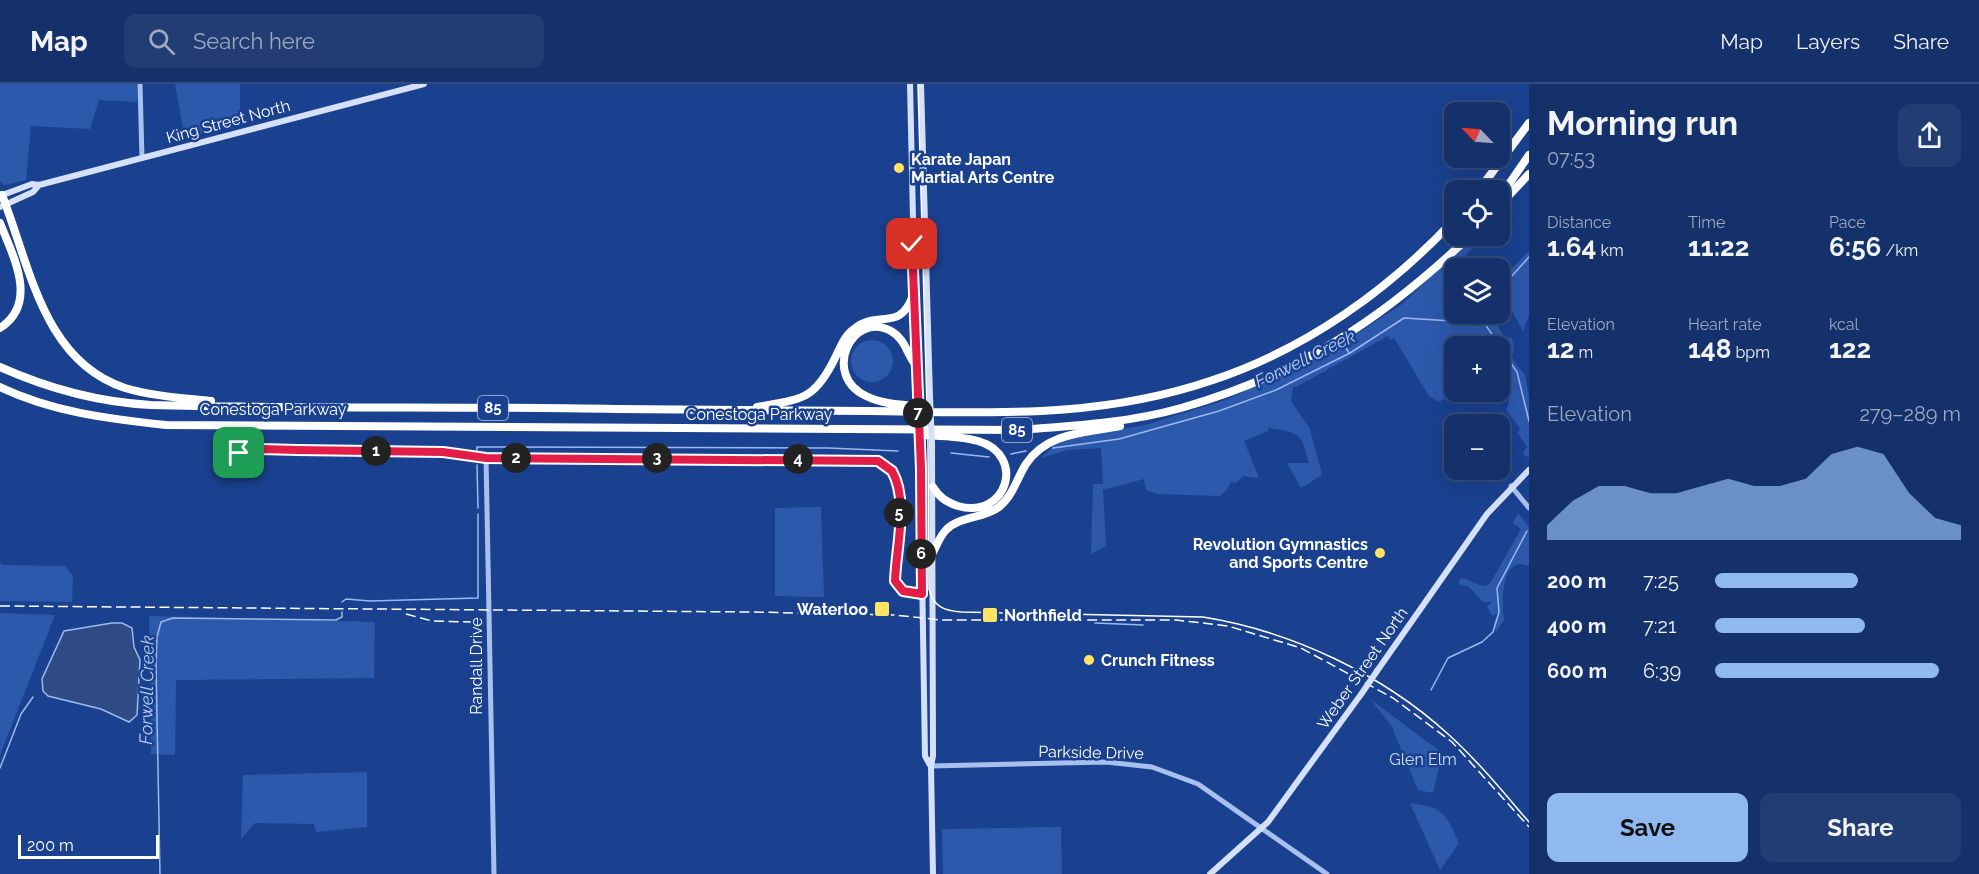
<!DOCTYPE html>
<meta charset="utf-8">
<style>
:root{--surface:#14316b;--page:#213d73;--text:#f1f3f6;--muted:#9da9c1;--line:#334c7e;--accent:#90b9f0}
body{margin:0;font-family:Raleway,sans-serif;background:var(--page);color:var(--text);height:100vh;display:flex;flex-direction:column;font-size:22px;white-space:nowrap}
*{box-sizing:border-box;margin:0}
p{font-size:20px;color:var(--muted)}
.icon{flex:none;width:33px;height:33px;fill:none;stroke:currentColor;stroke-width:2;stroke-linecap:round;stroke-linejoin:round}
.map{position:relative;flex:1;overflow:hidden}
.panel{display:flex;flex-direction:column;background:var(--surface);width:450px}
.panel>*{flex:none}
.needle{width:39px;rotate:295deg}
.tools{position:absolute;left:1444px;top:18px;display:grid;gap:12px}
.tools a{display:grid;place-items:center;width:66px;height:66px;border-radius:12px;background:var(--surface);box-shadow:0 6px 24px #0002,0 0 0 2px var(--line);font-size:30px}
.scale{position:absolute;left:18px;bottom:15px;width:141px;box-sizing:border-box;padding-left:6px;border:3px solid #fff;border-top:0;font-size:16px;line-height:21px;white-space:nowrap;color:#fff;-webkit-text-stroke:4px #1a418f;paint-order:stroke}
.pin{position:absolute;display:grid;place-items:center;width:51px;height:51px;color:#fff;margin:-26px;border-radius:12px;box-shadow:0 3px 9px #0006}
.km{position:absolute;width:30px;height:30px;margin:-15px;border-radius:50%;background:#222;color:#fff;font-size:16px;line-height:30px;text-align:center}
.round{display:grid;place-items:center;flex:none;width:63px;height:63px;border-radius:12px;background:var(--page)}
.headline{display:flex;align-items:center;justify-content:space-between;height:102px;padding:0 18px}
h1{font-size:33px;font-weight:700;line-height:45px}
.stats{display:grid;grid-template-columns:repeat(3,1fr);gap:9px;height:102px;padding:6px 18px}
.stats div{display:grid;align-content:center}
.stats b{font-size:26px;font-weight:700}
.stats small{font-size:16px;font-weight:400}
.stats p{font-size:16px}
.chart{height:168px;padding:12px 18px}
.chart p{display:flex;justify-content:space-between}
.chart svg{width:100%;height:108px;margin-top:6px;fill:var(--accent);opacity:.7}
.cta{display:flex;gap:12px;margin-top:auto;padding:12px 18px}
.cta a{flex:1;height:69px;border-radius:12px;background:var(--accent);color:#111;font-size:24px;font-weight:700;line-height:69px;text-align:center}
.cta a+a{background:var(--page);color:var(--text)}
ul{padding:0 18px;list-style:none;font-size:20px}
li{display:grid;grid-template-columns:96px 72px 1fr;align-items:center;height:45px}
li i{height:15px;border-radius:8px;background:var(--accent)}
header{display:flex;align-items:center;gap:36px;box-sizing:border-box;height:84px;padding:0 30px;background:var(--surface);border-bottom:2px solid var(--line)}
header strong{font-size:28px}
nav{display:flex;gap:33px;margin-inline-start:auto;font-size:21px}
.search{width:420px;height:54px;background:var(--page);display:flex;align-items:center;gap:15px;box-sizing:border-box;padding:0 21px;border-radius:12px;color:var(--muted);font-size:22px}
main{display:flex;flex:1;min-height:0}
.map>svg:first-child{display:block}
.green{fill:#2d59ad}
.water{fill:#2e4b85;stroke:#9bb9f0;stroke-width:1.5}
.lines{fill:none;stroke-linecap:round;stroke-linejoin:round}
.stream{stroke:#9bb9f0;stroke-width:1.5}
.tertiary{stroke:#a8c0ee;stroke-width:5}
.secondary{stroke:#d5e1fa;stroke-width:6}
.motorway{stroke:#fff;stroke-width:8}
.tram{stroke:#fff;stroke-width:1.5}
.rail{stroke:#fff;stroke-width:1.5;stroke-dasharray:10 4.5;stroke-linecap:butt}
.secondary-bridge{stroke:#d5e1fa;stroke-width:6}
.route-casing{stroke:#fff;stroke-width:12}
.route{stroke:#e11d48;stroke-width:8}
.poi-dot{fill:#ffe365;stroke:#1a418f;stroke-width:2}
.labels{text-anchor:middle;stroke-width:5;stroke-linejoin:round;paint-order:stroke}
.shield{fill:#1a418f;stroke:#bac6dd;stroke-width:1.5}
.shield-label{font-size:15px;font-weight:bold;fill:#fff}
.street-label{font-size:16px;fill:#fff;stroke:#1a418f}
.poi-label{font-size:16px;font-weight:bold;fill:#fff;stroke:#1a418f;text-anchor:start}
.park-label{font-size:16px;fill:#ceddfa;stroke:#1a418f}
.water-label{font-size:18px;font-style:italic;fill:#b4cbf5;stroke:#1a418f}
</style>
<header>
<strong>Map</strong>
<div class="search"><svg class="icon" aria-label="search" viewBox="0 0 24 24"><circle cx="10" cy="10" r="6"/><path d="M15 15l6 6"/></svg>Search here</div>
<nav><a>Map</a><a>Layers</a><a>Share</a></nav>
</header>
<main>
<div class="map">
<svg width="1529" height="790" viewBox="0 0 1529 790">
<rect width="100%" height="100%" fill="#1a418f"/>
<path class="green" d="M0,0H137V18L99,16L90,45L31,42L26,96L5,101L0,98Z
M175,0H240V40L185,54Z
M1474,152H1484L1455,182V230H1490L1506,256L1511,253L1514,262L1512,274L1525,291L1529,313V374L1523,370L1527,363L1517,348L1521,346L1506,326C1512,313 1512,301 1500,293V262H1455V308L1439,318L1429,312L1394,254L1390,256L1388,252L1296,303L1293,302L1291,317L1310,345L1322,391L1301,404L1287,379H1309C1301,348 1299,348 1268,344V347L1244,357L1259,394L1243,392L1236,399L1231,398L1227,406L1220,412L1157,410L1146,406L1144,395L1103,406L1106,462L1091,470L1093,400H1103L1101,364L1067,366L1042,374L1053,362L1067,355L1145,341L1226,316L1330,267L1401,221Z
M1529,167V231L1523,247L1503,210L1500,211V197Z
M851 277a21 21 0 1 1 42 0a21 21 0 1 1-42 0Z
M821,423L824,513L775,512V424Z
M1518,429L1529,443V482C1526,482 1523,480 1520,480C1500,481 1502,524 1504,536L1496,548L1494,537L1499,529L1492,532L1487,522L1493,518H1483L1468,502L1458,500L1461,494C1471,496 1477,502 1486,502L1491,498L1521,445L1513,439Z
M0,479L2,481L65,482L73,492L72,518L0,517Z
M0,529L55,531L0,671Z
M149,532L375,538L374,594L176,596L175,671L151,670Z
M1370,615L1442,669L1433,709L1418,706L1391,641Z
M367,688V743L316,748L314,740L255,739L241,755L243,691Z
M1410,719C1444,723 1445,729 1459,759L1440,786Z
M1061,743L1062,790H943L942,745Z"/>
<path class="water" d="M112,539H122L132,544L134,563L140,576L137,631L129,638L101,625L48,612L43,607L42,595L64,547Z"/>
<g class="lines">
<path class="stream" d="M1500,205L1529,173
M1484,238V230
M1485,240L1500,262
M1500,263L1517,288L1529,337
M1346,264L1349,269
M1053,364L1119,355L1219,327L1276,306L1350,269L1404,234L1484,239
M477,369V363L828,364L898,367
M951,369L989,373
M1011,370L1026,367
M477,381L478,424
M342,518L346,515L370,517L478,514V430
M1095,539L1143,541
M1431,606L1448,574L1482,558L1493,548L1499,528L1497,504L1527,447
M0,684L21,630L33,613
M160,790L156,579L157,553L161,538L173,534L336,536L342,533V528"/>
<path class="tertiary" d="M140,0L142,74
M236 375a9 9 0 1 1 18 0a9 9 0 1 1-18 0Z
M253,371L262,365L297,366L443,368L486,373L878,377L892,387C909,416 896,464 895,497L903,507L922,510
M486,373L494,790
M1511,402L1529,424
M931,682L1106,678L1152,683L1198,700L1327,790"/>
<path class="secondary" d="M910,0L917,313
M921,0L930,313
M0,112L32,100L39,101L424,0
M0,123L33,108L39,101
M920,360L925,672L930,681
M932,360L933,672L931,682L933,790
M1377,587L1487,430L1529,386
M1210,790L1268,738L1362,609"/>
<path class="motorway" d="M1479,106L1529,39
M2,111C30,182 43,277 125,304C152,312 183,314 211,317
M1500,113L1529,71
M1500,121L1529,90
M0,139C13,172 39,219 0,244
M915,280C906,268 905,255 891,247C852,226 821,291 866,312C884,321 906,321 926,323
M0,283C49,305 97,318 151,321C306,325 461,322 616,325C700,326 784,326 868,327C989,328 1096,336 1213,296C1306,265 1389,206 1455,135
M0,303C52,328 109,335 166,341L1019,346C1073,342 1128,339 1181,324C1298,291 1383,235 1470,152
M757,323C803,315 815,316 836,272C841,262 845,251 854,245C878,225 900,249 913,211
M923,351C941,352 961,352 978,357C1027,371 1007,436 958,422C946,418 939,413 933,403
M932,470C937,462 939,453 946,446C959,432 983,435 999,423C1013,412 1017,394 1026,380C1047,348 1086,349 1120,342"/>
<path class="tram" d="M918,0L928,360L929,505C933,523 945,527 962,528L1203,533C1291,547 1382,590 1448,650C1478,677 1503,708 1529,738"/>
<path class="rail" d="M0,522L751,528L894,531L941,536H1176L1228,542L1301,564L1393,614L1452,658L1529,743
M406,530L432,537L473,538"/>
<path class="secondary-bridge" d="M917,313L920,360
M930,313L932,360
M1362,609L1377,587"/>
</g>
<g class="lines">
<defs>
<path id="route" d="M239,369L245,366L253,371L262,365L297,366L443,368L486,374L878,377L892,387C909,417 896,464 895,497L903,507L922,510L921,385L912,160"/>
</defs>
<use href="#route" class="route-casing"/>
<use href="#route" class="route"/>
</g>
<g class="poi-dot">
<circle cx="899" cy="84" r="6"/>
<circle cx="1380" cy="469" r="6"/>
<rect x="874" y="517" width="16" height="16" rx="3"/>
<rect x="982" y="523" width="16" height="16" rx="3"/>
<circle cx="1089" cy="576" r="6"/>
</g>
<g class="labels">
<g class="shield">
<rect x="478" y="312" width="30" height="24" rx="4.5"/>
<rect x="1002" y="334" width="30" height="24" rx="4.5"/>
</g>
<g class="shield-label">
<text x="493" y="329">85</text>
<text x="1017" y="351">85</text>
</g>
<g class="street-label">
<text transform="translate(228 37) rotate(-15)" y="6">King Street North</text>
<text x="273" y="331">Conestoga Parkway</text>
<text x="759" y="336">Conestoga Parkway</text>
<text transform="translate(476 582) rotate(-90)" y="6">Randall Drive</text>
<text transform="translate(1362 584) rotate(-55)" y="6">Weber Street North</text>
<text transform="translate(1091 668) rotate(1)" y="6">Parkside Drive</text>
</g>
<g class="poi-label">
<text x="911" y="81">Karate Japan<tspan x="911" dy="18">Martial Arts Centre</tspan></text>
<text x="1368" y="466" text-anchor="end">Revolution Gymnastics<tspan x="1368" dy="18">and Sports Centre</tspan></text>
<text x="868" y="531" text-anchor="end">Waterloo</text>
<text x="1004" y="537">Northfield</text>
<text x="1101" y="582">Crunch Fitness</text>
</g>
<g class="park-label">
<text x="1423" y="681">Glen Elm</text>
</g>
<g class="water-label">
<text transform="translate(1305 275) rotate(-26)" y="6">Forwell Creek</text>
<text transform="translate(147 606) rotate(-89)" y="6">Forwell Creek</text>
</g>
</g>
</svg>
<div class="tools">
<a><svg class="needle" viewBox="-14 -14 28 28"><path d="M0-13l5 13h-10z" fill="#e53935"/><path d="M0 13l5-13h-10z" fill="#9da9c1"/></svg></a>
<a><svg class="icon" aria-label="locate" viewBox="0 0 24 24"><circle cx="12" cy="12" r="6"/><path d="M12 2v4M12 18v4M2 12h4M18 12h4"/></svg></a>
<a><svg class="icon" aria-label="layers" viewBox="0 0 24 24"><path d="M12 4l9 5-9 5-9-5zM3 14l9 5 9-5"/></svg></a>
<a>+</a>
<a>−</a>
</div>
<div class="scale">200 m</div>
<div class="pin" style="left:239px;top:369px;background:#1e9e55"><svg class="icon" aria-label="arrive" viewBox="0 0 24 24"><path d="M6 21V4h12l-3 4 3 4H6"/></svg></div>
<div class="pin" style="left:912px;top:160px;background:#d93025"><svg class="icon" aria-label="check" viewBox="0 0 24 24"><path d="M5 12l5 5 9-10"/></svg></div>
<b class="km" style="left:376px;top:367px">1</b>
<b class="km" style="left:516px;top:374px">2</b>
<b class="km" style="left:657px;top:374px">3</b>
<b class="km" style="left:798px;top:375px">4</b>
<b class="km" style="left:899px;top:429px">5</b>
<b class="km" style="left:921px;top:470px">6</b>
<b class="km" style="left:918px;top:329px">7</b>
</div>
<section class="panel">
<div class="headline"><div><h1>Morning run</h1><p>07:53</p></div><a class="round"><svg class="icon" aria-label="share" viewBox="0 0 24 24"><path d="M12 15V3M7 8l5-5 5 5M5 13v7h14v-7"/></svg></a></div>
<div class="stats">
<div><p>Distance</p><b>1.64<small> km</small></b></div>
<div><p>Time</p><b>11:22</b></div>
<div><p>Pace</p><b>6:56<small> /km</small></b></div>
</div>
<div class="stats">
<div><p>Elevation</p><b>12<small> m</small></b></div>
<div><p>Heart rate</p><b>148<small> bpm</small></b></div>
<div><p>kcal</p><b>122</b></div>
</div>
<div class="chart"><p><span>Elevation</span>279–289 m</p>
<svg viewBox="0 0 160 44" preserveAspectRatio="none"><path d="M0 44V38L10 28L20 22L30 22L40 25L50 25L60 22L70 19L80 22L90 22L100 19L110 9L120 6L130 9L140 25L150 35L160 38V44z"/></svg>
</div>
<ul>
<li><b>200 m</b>7:25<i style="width:58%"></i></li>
<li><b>400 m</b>7:21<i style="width:61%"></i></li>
<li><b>600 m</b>6:39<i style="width:91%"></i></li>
</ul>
<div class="cta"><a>Save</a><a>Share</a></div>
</section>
</main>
